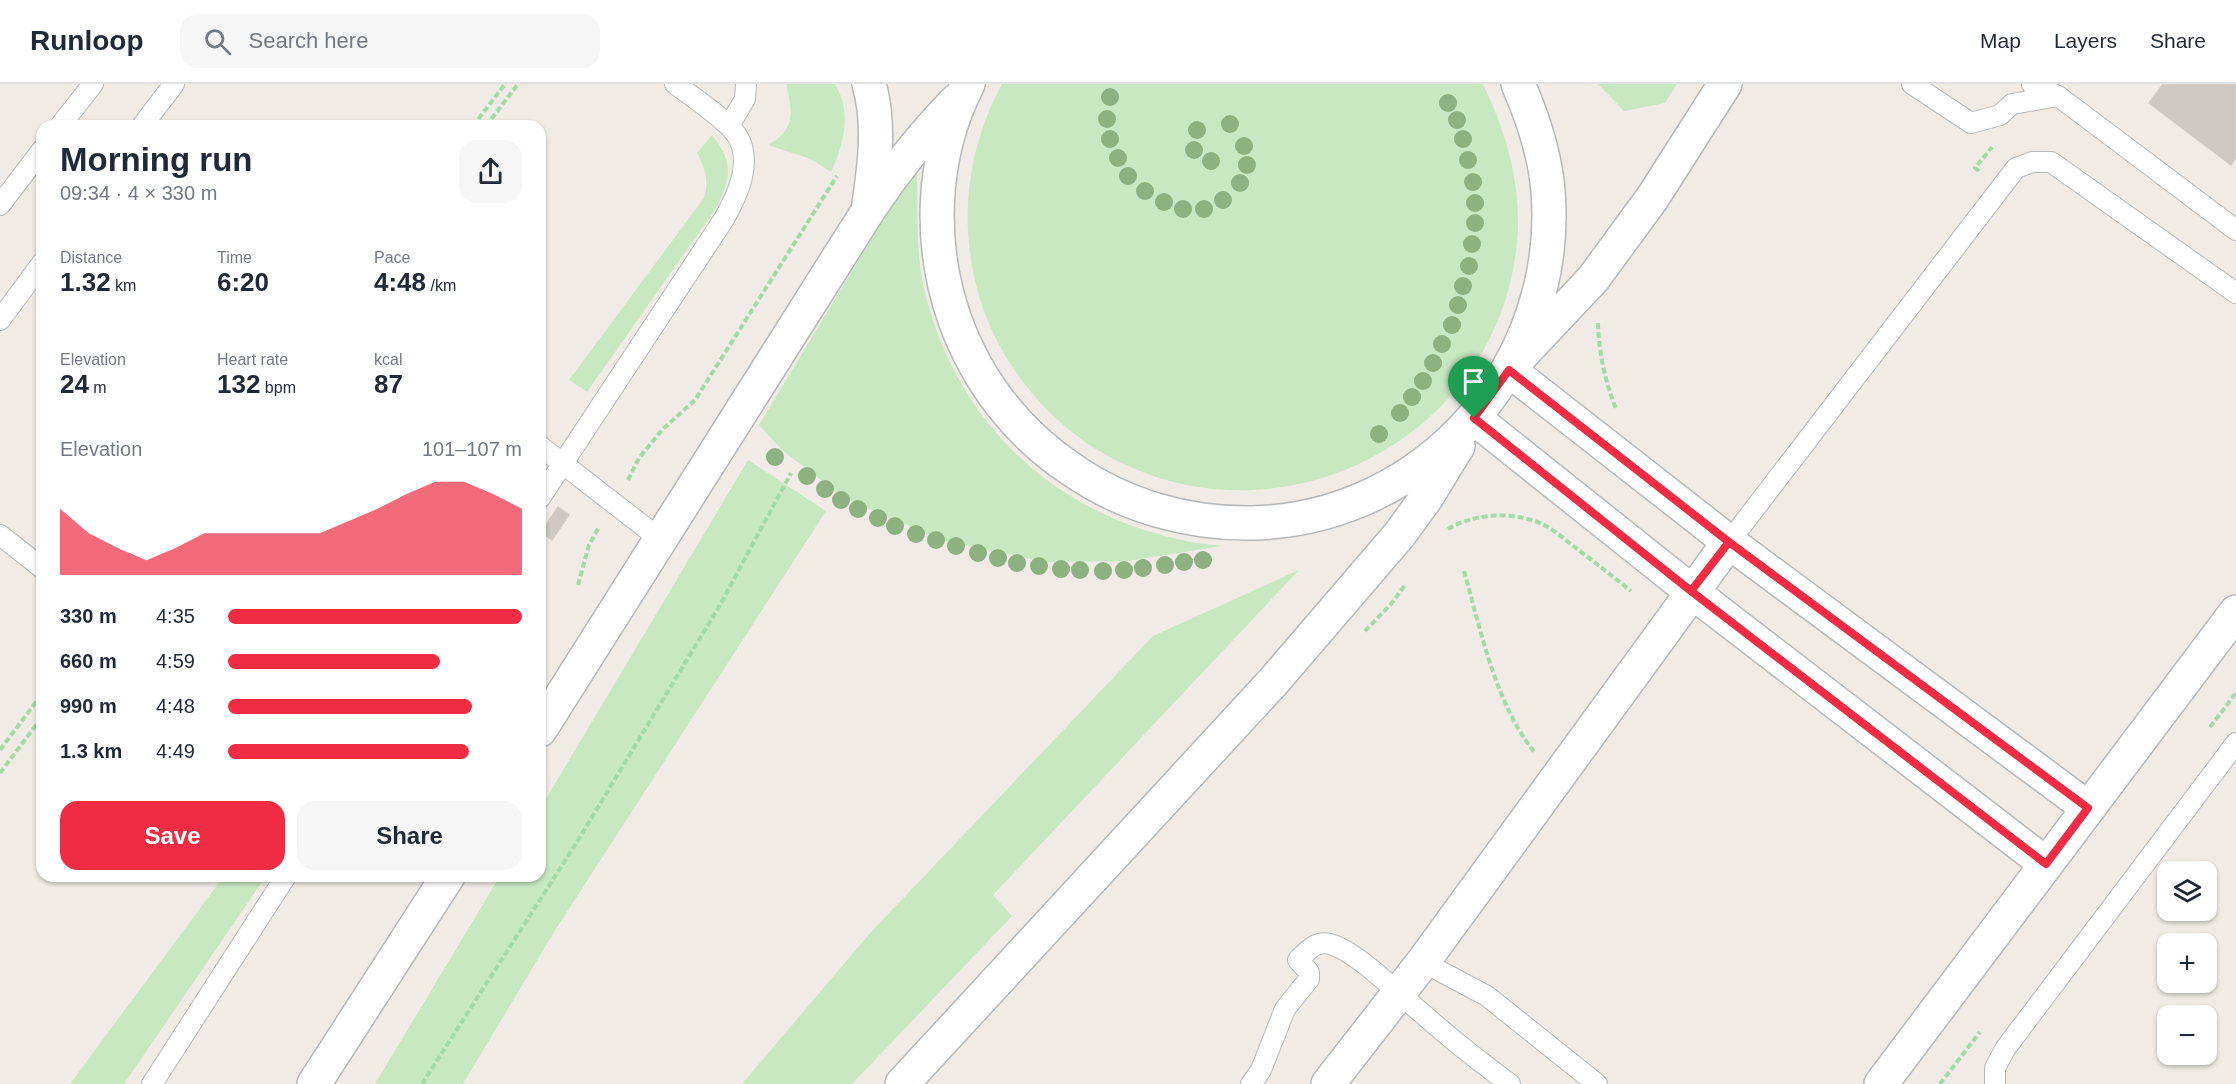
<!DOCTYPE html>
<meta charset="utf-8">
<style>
:root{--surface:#fff;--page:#f6f6f7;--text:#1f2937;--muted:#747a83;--line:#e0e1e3;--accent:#ef2c43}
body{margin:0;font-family:Helvetica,sans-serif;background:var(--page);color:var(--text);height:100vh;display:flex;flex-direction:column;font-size:22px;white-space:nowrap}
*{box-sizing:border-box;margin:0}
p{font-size:20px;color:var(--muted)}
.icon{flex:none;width:33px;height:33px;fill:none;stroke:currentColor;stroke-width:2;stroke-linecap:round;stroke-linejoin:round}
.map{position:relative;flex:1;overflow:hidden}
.details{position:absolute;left:36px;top:36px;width:510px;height:762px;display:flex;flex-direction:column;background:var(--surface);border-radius:18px;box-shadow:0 2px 4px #0004}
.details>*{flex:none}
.fabs{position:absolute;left:2157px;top:777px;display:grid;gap:12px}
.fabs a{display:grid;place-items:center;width:60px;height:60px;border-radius:12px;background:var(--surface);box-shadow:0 2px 4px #0004;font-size:30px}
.pin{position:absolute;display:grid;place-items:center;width:51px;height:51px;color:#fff;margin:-62px -26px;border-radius:50% 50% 50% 0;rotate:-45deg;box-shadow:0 0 6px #0007}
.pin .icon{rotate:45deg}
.round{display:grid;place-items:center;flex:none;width:63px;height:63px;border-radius:18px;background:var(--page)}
.headline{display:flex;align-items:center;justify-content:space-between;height:102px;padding:0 24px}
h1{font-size:33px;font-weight:700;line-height:45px}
.metrics{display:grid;grid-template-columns:repeat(3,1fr);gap:9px;height:102px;padding:6px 24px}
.metrics div{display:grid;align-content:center}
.metrics b{font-size:26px;font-weight:700}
.metrics small{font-size:16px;font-weight:400}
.metrics p{font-size:16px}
.chart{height:168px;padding:12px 24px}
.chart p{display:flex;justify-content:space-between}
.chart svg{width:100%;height:108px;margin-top:6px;fill:var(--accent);opacity:.7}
.action{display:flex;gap:12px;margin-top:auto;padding:12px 24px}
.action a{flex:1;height:69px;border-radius:18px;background:var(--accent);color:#fff;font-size:24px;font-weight:700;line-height:69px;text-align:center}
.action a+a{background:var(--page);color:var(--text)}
ul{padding:0 24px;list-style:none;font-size:20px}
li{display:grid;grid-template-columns:96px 72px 1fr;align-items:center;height:45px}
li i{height:15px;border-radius:8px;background:var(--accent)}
header{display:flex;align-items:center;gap:36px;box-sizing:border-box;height:84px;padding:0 30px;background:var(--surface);border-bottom:2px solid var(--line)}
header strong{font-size:28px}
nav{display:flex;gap:33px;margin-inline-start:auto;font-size:21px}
.search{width:420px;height:54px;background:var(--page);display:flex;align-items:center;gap:15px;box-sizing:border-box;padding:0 21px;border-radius:18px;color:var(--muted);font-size:22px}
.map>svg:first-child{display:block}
.green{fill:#c8e8c1}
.building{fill:#cdc8c4;stroke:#d5ccc3;stroke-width:1.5}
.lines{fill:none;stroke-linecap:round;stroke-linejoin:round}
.service-casing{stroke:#b5b9bc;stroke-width:22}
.minor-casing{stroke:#b5b9bc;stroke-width:36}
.tertiary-casing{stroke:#b5b9bc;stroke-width:36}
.path{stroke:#a3daa7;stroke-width:4;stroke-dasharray:6 3;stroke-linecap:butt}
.service{stroke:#fff;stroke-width:20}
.minor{stroke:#fff;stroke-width:33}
.tertiary{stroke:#fff;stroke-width:33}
.tree{fill:#8eb181}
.route-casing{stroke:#fff;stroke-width:12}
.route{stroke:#ef2c43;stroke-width:8}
</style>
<header>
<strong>Runloop</strong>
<div class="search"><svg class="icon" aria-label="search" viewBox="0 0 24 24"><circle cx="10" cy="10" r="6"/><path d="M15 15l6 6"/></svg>Search here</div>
<nav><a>Map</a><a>Layers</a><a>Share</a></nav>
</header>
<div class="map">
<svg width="2236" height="1000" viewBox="0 0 2236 1000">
<rect width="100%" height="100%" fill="#f0ebe5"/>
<path class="green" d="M786,0H835C852,28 844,60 831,88L811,75L768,61C796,45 793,29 786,0Z
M1002,0H1483C1504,44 1518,88 1518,138C1514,355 1268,479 1088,360C1041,328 1004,281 984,227C957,152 964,70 1002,0Z
M1598,0H1677L1665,19L1624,27Z
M712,51C734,79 731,93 717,123L587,308L569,296L704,114C709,96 706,86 697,69Z
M917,86C918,128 915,172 926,213C959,338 1050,426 1177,455C1191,459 1207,460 1222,462L1128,477L1045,478L941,456L844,414L781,365L759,341L887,129Z
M748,376L826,427L554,848L463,1000H375L500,792H540V725Z
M1299,486L993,811L1012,832L852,1000H742L871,848L1153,552Z
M224,792H266L124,1000H70Z"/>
<path class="building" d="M2163,0H2236V74L2231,81L2149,19Z
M558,423L569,431L552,456L541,448Z"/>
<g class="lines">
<defs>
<path id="service" d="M1912,0L1971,39L2000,31L2012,20L2058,12
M2032,0L2058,12L2236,146
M60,42L93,0
M142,42L174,0
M729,42L745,15L746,0
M0,121L42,66
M0,236L42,179
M540,362L660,455
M540,414L724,135C737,112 752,81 739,55C730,37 691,12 675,0
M0,451L42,484
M1729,458L2016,84L2032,78H2051L2236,209
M1423,878L1487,912L1597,1000
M152,1000L286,792
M1251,1000L1261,986L1285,925L1309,895V888L1298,876C1308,866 1317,855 1333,861C1358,869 1402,913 1424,931C1451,955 1480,978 1510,1000
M1995,1000V984L2005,965L2236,659"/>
<path id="minor" d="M868,127C874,85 881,42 869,0
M1513,280L1593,195L1653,113L1725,0
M1509,286L1729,458L2088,724
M1474,334L1691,507L2046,780
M1328,1000L1423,878L1729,458
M1881,1000L2236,528"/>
<path id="tertiary" d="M968,0C931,72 928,160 955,236C977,297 1017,349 1071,385C1124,422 1188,440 1252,439C1427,435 1562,280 1548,107C1545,70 1533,34 1518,0
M540,646L868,127C894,87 923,51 956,17
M314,1000L448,792
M902,1000L1273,598L1400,450L1426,414L1458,362"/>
</defs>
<use href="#service" class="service-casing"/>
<use href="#minor" class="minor-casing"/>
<use href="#tertiary" class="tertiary-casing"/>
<path class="path" d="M473,42L505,0
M486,42L518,0
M1979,87L1975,84L1992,63
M1598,239C1599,270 1605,297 1616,325
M628,396L639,374L663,345L695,316L837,92
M1448,445C1475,429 1513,427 1542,440C1553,445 1563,454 1572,461C1592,476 1611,491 1631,507
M1464,487C1481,547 1495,619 1535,669
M578,501L589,461L599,443
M1365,547L1391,520L1405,501
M2210,643L2236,609
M0,666L42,610
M0,689L42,633
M422,1000L577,758L720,521L791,389
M1940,1000L1980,948"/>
<use href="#service" class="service"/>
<use href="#minor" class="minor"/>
<use href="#tertiary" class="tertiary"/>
</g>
<g class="tree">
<circle cx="1110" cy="13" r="9"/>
<circle cx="1448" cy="19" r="9"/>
<circle cx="1107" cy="35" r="9"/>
<circle cx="1457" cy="36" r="9"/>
<circle cx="1230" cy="40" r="9"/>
<circle cx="1197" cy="46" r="9"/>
<circle cx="1110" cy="55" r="9"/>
<circle cx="1463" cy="55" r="9"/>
<circle cx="1244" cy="62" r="9"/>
<circle cx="1194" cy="66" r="9"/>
<circle cx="1118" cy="74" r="9"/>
<circle cx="1468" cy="76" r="9"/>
<circle cx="1211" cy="77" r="9"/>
<circle cx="1247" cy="81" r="9"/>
<circle cx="1128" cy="92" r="9"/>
<circle cx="1473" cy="98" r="9"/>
<circle cx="1240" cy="99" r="9"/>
<circle cx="1145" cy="107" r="9"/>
<circle cx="1223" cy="116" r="9"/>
<circle cx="1164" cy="118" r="9"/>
<circle cx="1475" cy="119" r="9"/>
<circle cx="1183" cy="125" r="9"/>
<circle cx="1204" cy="125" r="9"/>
<circle cx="1475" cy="139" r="9"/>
<circle cx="1472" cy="160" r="9"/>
<circle cx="1469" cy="182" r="9"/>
<circle cx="1463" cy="202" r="9"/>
<circle cx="1458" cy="221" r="9"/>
<circle cx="1452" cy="241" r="9"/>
<circle cx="1442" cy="260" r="9"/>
<circle cx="1433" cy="279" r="9"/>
<circle cx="1423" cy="297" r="9"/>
<circle cx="1412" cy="313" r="9"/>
<circle cx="1400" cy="329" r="9"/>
<circle cx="1379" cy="350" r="9"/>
<circle cx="775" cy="373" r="9"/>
<circle cx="807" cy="392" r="9"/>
<circle cx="825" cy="405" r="9"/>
<circle cx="841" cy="416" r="9"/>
<circle cx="858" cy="425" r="9"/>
<circle cx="878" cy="434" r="9"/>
<circle cx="895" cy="442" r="9"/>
<circle cx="916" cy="450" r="9"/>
<circle cx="936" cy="456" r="9"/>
<circle cx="956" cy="462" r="9"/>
<circle cx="978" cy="469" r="9"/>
<circle cx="998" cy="474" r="9"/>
<circle cx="1203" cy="476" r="9"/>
<circle cx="1184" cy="478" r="9"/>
<circle cx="1017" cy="479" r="9"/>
<circle cx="1165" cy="481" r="9"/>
<circle cx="1039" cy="482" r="9"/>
<circle cx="1143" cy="484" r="9"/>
<circle cx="1061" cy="485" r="9"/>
<circle cx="1080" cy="486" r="9"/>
<circle cx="1124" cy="486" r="9"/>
<circle cx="1103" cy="487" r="9"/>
</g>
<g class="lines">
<defs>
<path id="route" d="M1474,334L1691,507L1729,458L2088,724L2046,780L1691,507L1729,458L1509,286L1474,334"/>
</defs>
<use href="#route" class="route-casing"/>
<use href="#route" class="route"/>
</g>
</svg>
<div class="fabs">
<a><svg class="icon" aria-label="layers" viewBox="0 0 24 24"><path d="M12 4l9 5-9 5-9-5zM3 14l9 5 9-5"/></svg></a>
<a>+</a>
<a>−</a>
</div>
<div class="pin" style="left:1474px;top:334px;background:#1e9e55"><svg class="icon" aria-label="arrive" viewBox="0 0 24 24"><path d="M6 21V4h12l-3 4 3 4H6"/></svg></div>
<section class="details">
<div class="headline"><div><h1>Morning run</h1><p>09:34 · 4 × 330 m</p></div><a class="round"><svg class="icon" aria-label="share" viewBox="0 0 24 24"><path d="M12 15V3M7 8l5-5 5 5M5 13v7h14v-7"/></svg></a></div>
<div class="metrics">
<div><p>Distance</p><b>1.32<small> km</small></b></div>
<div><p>Time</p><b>6:20</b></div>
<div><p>Pace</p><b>4:48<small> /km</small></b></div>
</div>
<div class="metrics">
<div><p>Elevation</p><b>24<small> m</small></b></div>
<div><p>Heart rate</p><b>132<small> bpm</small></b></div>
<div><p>kcal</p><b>87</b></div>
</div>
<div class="chart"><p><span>Elevation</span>101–107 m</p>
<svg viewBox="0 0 160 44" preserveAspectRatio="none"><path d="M0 44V17L10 27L20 33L30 38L40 33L50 27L60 27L70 27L80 27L90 27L100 22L110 17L120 11L130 6L140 6L150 11L160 17V44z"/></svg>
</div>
<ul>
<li><b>330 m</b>4:35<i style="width:100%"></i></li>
<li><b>660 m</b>4:59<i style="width:72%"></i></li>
<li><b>990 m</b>4:48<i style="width:83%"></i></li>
<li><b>1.3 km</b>4:49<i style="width:82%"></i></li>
</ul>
<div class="action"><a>Save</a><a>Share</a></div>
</section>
</div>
